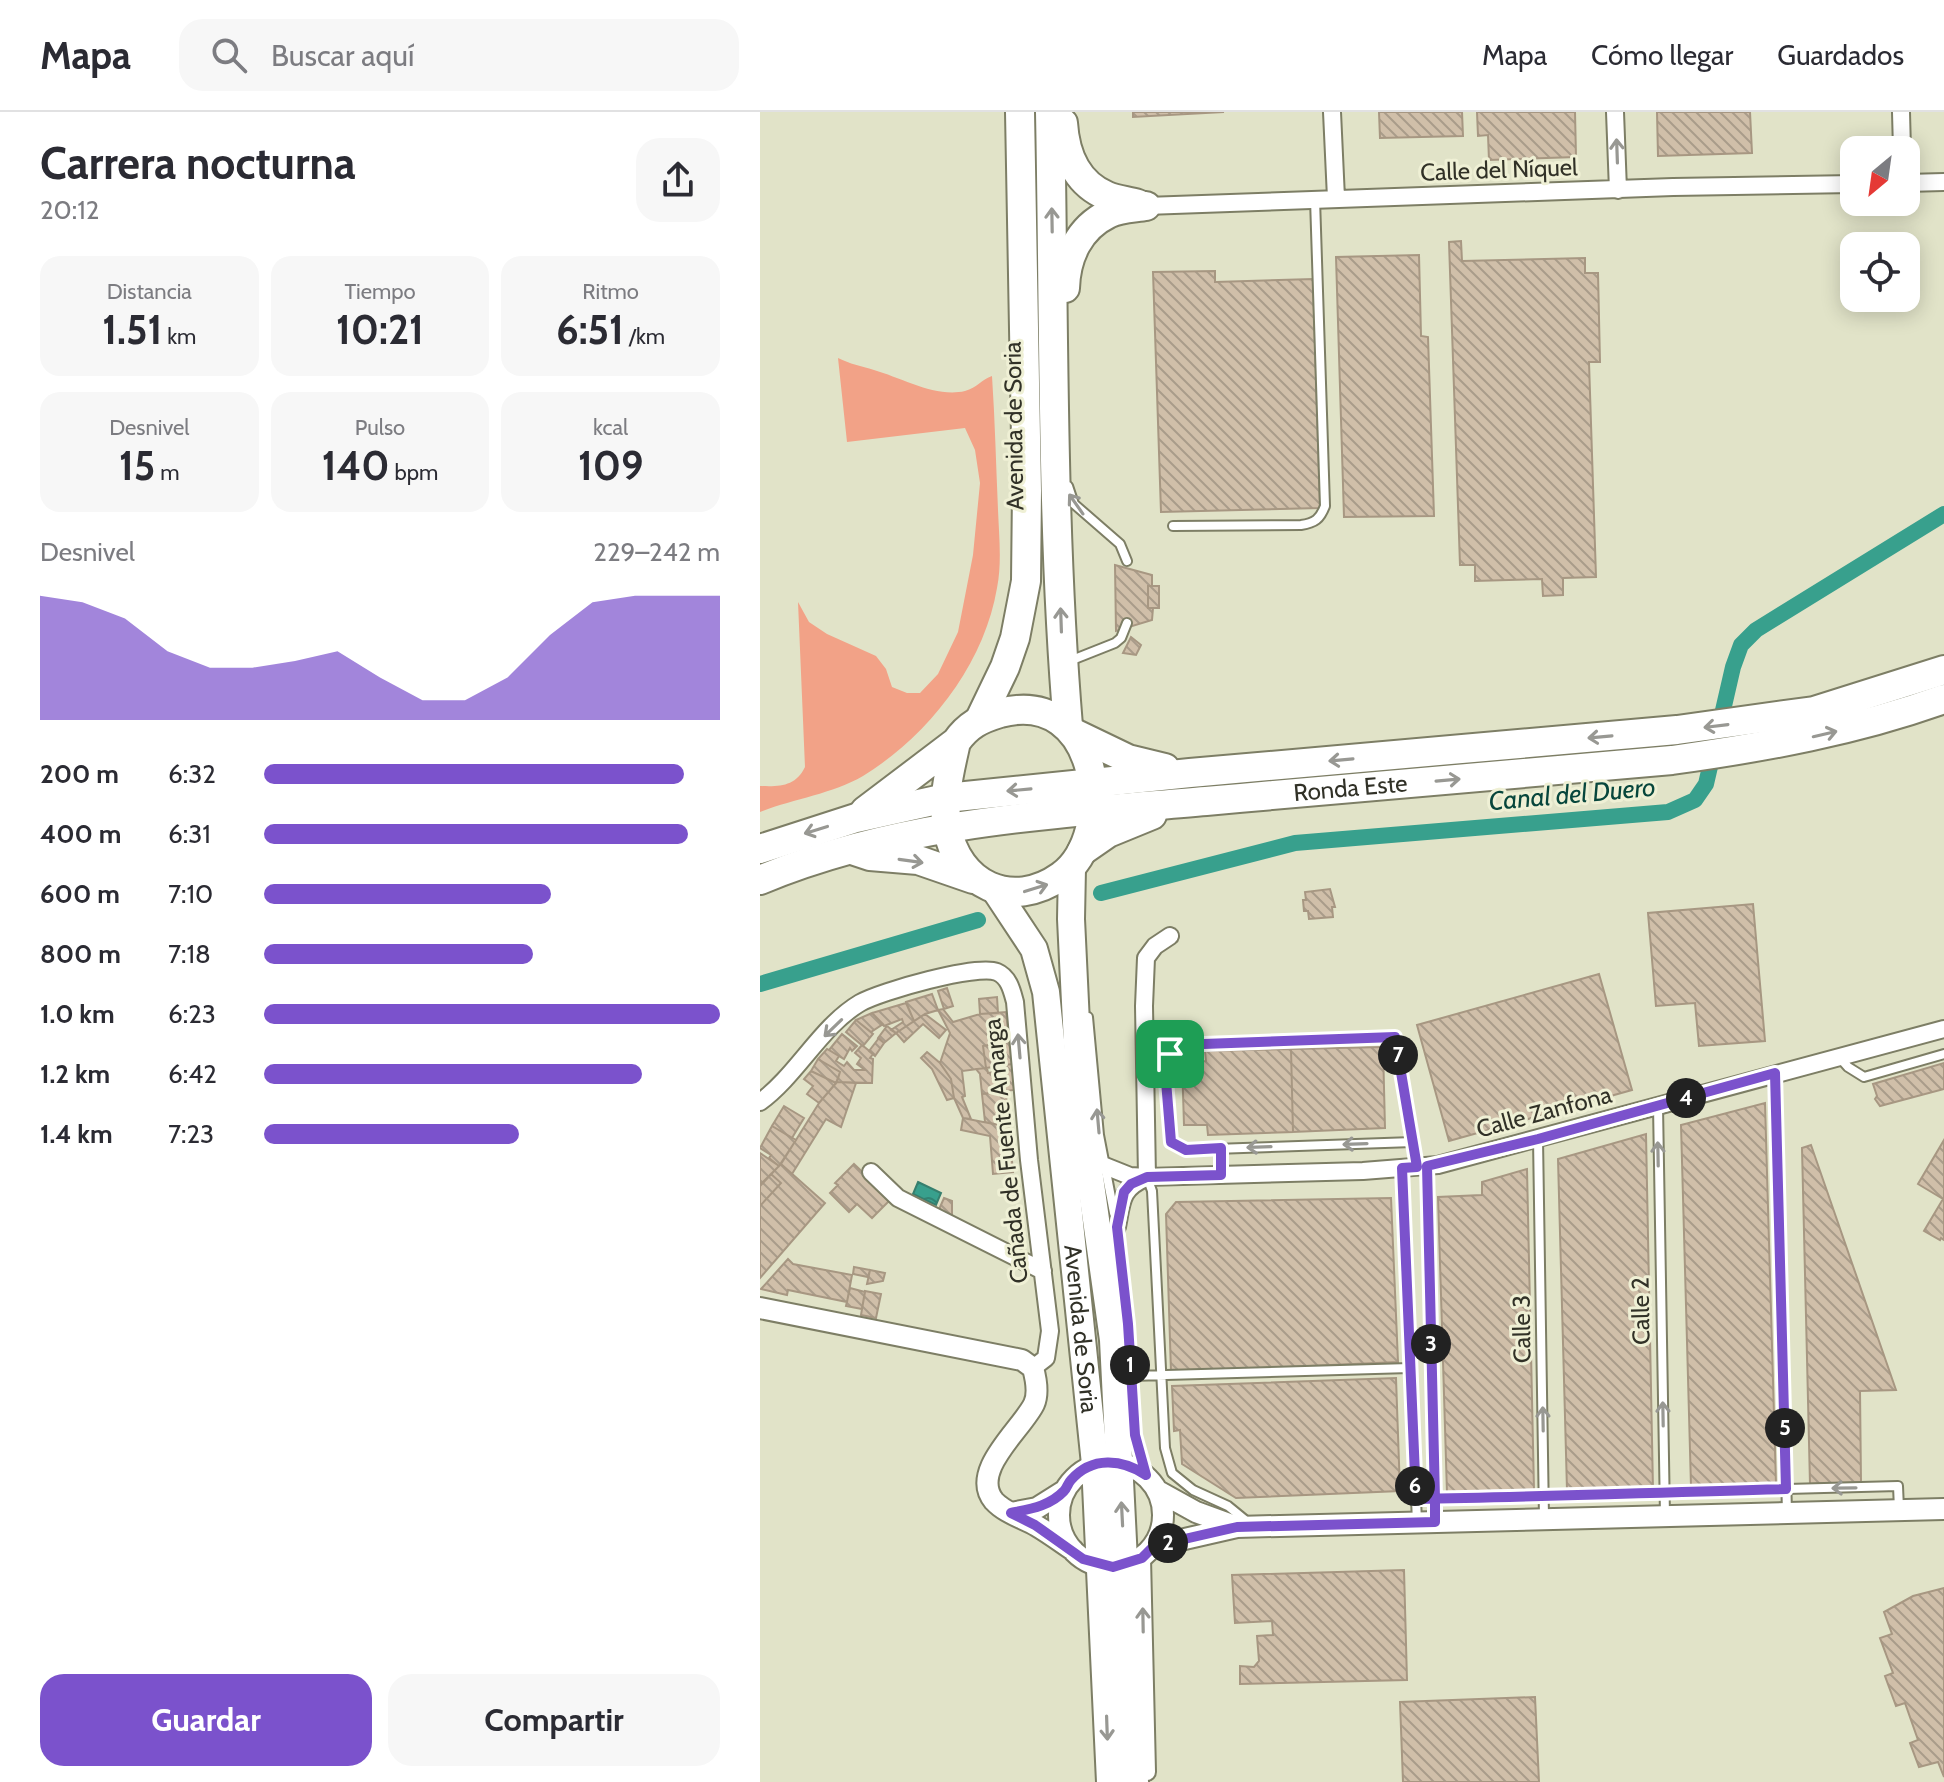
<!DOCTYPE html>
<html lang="es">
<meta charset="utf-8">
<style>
:root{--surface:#fff;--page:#f7f7f7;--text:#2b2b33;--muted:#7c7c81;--line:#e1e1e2;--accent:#7b52cc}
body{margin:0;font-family:Cabin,sans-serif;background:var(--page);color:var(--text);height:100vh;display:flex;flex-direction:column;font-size:30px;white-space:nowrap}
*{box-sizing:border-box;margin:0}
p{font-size:26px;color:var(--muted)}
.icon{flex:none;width:44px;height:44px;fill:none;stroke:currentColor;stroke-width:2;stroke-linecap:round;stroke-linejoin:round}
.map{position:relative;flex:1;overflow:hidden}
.side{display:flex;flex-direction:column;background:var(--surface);width:760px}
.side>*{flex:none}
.needle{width:52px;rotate:209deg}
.buttons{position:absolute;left:1080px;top:24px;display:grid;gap:16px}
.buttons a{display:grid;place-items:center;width:80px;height:80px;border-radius:16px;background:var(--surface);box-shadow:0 4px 20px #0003;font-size:40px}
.pin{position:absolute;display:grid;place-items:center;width:68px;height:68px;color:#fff;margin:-34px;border-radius:16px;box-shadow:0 4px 12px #0006}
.km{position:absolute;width:40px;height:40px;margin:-20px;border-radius:50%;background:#222;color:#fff;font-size:22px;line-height:40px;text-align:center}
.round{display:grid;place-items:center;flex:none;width:84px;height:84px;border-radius:24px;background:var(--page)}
.head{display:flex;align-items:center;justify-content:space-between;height:136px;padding:0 40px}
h1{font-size:44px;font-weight:800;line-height:60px}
.stats{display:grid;grid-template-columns:repeat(3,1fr);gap:12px;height:136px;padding:8px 40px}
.stats div{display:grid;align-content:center;border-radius:20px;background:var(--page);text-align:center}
.stats b{font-size:40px;font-weight:800}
.stats small{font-size:22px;font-weight:400}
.stats p{font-size:22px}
.chart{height:224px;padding:16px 40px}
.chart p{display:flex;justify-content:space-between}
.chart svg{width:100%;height:144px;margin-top:8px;fill:var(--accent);opacity:.7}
.action{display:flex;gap:16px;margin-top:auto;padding:16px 40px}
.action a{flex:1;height:92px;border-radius:24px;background:var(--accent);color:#fff;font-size:32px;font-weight:800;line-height:92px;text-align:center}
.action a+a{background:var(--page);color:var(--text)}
ul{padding:0 40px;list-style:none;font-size:26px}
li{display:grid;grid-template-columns:128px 96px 1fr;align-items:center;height:60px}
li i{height:20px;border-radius:10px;background:var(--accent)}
header{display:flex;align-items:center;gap:48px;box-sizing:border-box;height:112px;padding:0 40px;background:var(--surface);border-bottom:2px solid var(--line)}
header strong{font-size:38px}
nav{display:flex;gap:44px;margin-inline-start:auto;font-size:28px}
.search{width:560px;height:72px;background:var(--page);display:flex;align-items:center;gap:20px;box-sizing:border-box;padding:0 28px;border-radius:24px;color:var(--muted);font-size:30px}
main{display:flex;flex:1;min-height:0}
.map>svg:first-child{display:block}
.grass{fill:#f2a287}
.water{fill:url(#water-waves);stroke:#367f6e;stroke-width:2}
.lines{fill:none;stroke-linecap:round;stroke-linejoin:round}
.canal{stroke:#38a08d;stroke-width:16}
.building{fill:url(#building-back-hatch);stroke:#a79782;stroke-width:2}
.service-casing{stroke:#7d7e65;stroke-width:12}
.minor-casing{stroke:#7d7e65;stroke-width:20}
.tertiary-casing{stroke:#7d7e65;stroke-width:24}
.primary-casing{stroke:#7d7e65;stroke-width:30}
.trunk-casing{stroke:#7d7e65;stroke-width:32}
.service{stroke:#fff;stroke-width:8}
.minor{stroke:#fff;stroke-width:16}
.tertiary{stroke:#fff;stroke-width:20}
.primary{stroke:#fff;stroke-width:26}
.trunk{stroke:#fff;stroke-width:28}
.oneway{stroke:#989893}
.route-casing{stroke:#fff;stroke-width:16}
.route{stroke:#7b52cc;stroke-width:10}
.labels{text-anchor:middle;stroke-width:6;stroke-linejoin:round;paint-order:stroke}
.street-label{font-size:24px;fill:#313127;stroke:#eff0d5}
.water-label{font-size:26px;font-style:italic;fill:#07463c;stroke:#eff0d5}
</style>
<header>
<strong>Mapa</strong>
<div class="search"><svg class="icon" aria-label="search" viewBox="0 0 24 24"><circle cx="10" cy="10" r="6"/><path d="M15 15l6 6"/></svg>Buscar aquí</div>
<nav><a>Mapa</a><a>Cómo llegar</a><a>Guardados</a></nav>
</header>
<main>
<section class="side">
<div class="head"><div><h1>Carrera nocturna</h1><p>20:12</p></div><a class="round"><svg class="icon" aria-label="share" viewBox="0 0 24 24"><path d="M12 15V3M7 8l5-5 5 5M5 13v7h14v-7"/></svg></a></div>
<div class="stats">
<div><p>Distancia</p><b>1.51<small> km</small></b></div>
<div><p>Tiempo</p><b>10:21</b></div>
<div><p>Ritmo</p><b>6:51<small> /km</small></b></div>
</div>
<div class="stats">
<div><p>Desnivel</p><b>15<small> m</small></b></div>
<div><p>Pulso</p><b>140<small> bpm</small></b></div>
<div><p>kcal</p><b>109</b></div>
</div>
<div class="chart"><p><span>Desnivel</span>229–242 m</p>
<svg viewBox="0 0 160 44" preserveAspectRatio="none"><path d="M0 44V6L10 8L20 13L30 23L40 28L50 28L60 26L70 23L80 31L90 38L100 38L110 31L120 18L130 8L140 6L150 6L160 6V44z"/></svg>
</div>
<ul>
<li><b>200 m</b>6:32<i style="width:92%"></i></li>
<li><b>400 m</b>6:31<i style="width:93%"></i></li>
<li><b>600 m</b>7:10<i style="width:63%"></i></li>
<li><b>800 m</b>7:18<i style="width:59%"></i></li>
<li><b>1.0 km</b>6:23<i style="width:100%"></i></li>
<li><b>1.2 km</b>6:42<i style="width:83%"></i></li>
<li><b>1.4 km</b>7:23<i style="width:56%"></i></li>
</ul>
<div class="action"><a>Guardar</a><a>Compartir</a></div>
</section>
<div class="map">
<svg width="1184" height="1670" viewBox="0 0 1184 1670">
<defs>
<pattern id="water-waves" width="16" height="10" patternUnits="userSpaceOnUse" patternTransform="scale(2)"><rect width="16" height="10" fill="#38a08d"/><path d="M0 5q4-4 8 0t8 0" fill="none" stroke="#308373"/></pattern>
<pattern id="building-back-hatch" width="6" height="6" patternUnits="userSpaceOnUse" patternTransform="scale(2)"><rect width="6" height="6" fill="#d0bfa9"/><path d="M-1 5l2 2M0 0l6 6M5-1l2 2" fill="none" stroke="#a99c8a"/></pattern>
</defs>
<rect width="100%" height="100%" fill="#e1e3c8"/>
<path class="grass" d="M78,246C90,252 101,254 114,258C142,266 176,286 205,279C217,276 222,267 232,264C235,309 236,353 238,398C239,423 242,451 237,476C224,553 168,624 103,664C72,682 33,687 0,700V674C20,675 36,674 45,655L38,490L49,510L67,522L116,544L126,557L132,575L147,581H160L178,562L198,520L213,443L220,371L215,338L205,316L87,330Z"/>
<path class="water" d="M158,1070L181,1081L176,1093L153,1082Z"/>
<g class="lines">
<path class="canal" d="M341,781L535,731L908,700L935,688L946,672L973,555L981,533L996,518L1184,402
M0,872L218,808"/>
</g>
<path class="building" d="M373,0H464L373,5Z
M619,0H702L703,24L620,26Z
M717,0H815L816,45L729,48L728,23L718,24Z
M897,0H990L992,41L898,44Z
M701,129L702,149L825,146V161H838L840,250H829L836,465L803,466V483L783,484L782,467L715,469V453H700L689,130Z
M659,143L661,224L668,225L674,404L584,405L576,145Z
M455,159V170L553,167L560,396L401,400L393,160Z
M355,453L392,463V474H388V496H393L392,508L356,519Z
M388,474H399V496H388Z
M371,525L381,533L376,543L363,541Z
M570,777L575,795H572L573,805L549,807L548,799H544L543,788H546L545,780Z
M993,792L1005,929L939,934L935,891L896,894L888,801Z
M839,862L872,978L689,1029L657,913Z
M187,876L193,894L184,897L178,879Z
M172,882L178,898L165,902L154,909L146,890Z
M237,885L238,901L220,902L219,887Z
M146,891L154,909L136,921L131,918L143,910L142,907L124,914L112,901Z
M183,897L193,910L220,902L246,900L249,929L223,934L226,956L202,959L205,984L202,985L211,1007L203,1006L194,986L191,967L180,951L190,921L178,898Z
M112,901L123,912L111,920L96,908Z
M165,902L186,918L179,926L163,912L144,930L136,921Z
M96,908L113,922L103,934L86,920Z
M127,914L136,921L124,931L118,926Z
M82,922L97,934L92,939L90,936L84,947L69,938Z
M119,926L124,931L115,944L109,939Z
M249,929L252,952L226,956L223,934Z
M102,933L113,942L110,946L113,947L112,971L77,970L80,960L58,947L67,937L79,944L76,949L84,954L87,950L94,958H105L97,952L101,946L95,941Z
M623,935L625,1016L533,1020L531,937Z
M531,937L533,1020L448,1023L447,1013H424L422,950L446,949L445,939Z
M167,940L180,951L191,967L194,986L187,988L172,957L161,946Z
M58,947L80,960L76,971L51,959Z
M1184,951V977L1120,994L1115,987L1117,984L1113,972Z
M252,952L254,978L222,982L220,962L216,957L227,956L228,961L235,960L234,955Z
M51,959L76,971L59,991L47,982L53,974L44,967Z
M77,970L96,971L81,1015L66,1007L32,1062L21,1052L59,991Z
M246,980L249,1015L225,1010L222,982Z
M1005,991L1016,1372L931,1374L921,1013Z
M24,994L44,1006L32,1026L12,1014Z
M203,1006L249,1015L253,1060L233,1062L230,1024L201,1018Z
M12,1014L36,1028L19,1054L9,1046L11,1043L0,1036Z
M886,1022L893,1378H807L798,1047Z
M1184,1028V1128L1181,1126L1180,1128L1164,1119L1183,1087L1158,1072Z
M1051,1033L1136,1278L1100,1279L1101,1370L1050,1372L1042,1036Z
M0,1041L19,1054L1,1073L0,1072Z
M21,1052L65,1091L0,1166V1094L21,1071L11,1062Z
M94,1052L131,1087L112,1106L97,1092L89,1100L70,1081L78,1073L75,1071Z
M767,1057L774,1378L687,1381L678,1085L722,1083V1070Z
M11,1062L21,1071L0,1094V1073Z
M184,1086L192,1089V1107L177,1102Z
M631,1086L638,1250L411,1260L406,1102L416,1090Z
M28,1147L33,1152L92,1163L87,1190L28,1178L27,1183L1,1177Z
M94,1155L110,1158L108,1165L93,1162Z
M110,1158L125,1161L123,1169L107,1172Z
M90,1176L105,1180L102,1197L86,1194Z
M105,1179L121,1182L116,1206L101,1203Z
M636,1266L640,1379L476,1386L422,1352L420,1318L414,1319L412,1274Z
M644,1458L647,1568L480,1572V1554L494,1555L499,1549L497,1524L513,1523L512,1509L475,1511L472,1463Z
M1184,1476V1665L1178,1650L1159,1655L1150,1631L1158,1628L1145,1591L1136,1594L1125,1564L1133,1561L1120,1526L1132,1522L1124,1500L1153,1484Z
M775,1585L779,1670H643L640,1590Z"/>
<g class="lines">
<defs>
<path id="service" d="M308,374L314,392L360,432L367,449
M413,414L541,413C555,411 560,407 565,394L555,87
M307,550L355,531L361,526L367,511
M328,905L339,1023L354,1101
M1080,946L1088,955L1104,965L1184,942
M1015,962L1027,1400
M898,994L905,1404
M778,1027L784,1406
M653,1030L426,1038L411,1030L405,949L416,933L635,925L657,1054
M667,1054L675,1409
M642,1056L657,1410
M461,1063V1036
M387,1065L392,1079L405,1336L412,1361L433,1378L468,1394L490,1412
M357,1115L368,1212L375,1323L386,1363
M371,1264L650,1256
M656,1387L1138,1374L1139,1397"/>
<path id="minor" d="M572,0L576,86
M855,0L858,78
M1141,0L1142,38
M1146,71L1184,70
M386,94L913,75L1094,72
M0,990C37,963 61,914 100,891C121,879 217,852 237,860C249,865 252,879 255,890L269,1048L290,1219L286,1246L273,1256
M345,1054L370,1064L387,1065L603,1059L678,1053L1184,917
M111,1060L138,1086L283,1159
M387,1065L384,894L386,846L395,834L410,824
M357,1115C362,1090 360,1077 386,1066
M382,1446L387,1660"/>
<path id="tertiary" d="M0,1196L262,1248L273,1256C276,1267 279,1281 274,1292C262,1317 209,1359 234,1389C245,1401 263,1406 277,1414C289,1421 301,1430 313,1438
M299 1403a52 52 0 1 1 104 0a52 52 0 1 1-104 0Z
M398,1379L436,1400L477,1415
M251,1401L277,1396L304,1379
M394,1434L477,1415L1184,1397"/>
<g id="primary">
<path d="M312,756L311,807L320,994L353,1228L375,1670"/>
<path id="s1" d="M235,778L274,837L286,880L335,1352L350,1670"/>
</g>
<g id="trunk">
<path d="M290,0C294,204 291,410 308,614"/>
<path d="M303,11C305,42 316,71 347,84C356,88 368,89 378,92"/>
<path d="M305,176C306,145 319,116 348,102C359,96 375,96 386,94"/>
<path d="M220,607L245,555L255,526L266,469L267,379L260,0"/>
<path d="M316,622L368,647L405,656"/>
<path d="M105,699L196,630C208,613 220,607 240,601C340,574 359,722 301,764C252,799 197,773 187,715C182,687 190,657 196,630"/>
<path d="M0,737L96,706L186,686L430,661L917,618L1054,599L1184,558"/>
<path d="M95,739L110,744L158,748L213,767"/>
<path d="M322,739L348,721L392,703"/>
<path id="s2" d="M0,768C141,709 296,702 446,689C601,675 756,662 912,648C1005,635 1095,619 1184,587"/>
</g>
</defs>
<use href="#service" class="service-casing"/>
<use href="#minor" class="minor-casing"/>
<use href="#tertiary" class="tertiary-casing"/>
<use href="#primary" class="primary-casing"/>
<use href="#trunk" class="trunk-casing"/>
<use href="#service" class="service"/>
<use href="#minor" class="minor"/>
<use href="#tertiary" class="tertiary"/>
<use href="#primary" class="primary"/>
<use href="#trunk" class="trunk"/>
</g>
<defs><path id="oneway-shaft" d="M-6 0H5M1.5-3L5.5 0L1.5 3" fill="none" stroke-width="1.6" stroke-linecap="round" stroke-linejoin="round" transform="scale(2)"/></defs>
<g class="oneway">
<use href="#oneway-shaft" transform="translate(857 39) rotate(-92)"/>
<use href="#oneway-shaft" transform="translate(292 108) rotate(-91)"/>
<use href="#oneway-shaft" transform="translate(316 392) rotate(-125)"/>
<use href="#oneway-shaft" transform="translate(301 508) rotate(-92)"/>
<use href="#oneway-shaft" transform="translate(956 614) rotate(173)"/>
<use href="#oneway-shaft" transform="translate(1065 622) rotate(-13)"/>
<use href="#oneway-shaft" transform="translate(840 625) rotate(175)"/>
<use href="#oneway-shaft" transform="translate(581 648) rotate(175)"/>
<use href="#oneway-shaft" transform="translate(688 668) rotate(-5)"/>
<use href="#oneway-shaft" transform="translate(259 678) rotate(175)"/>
<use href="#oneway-shaft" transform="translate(56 718) rotate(163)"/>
<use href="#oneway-shaft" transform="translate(151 749) rotate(8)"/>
<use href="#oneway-shaft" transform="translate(276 776) rotate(-17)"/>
<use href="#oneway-shaft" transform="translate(73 916) rotate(136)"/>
<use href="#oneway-shaft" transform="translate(259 934) rotate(-95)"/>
<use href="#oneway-shaft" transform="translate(338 1009) rotate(-95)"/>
<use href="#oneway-shaft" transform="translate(595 1032) rotate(178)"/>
<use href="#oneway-shaft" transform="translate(499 1035) rotate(178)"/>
<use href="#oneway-shaft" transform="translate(898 1042) rotate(-91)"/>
<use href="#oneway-shaft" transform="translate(903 1302) rotate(-91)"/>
<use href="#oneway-shaft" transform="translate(783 1307) rotate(-91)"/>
<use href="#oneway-shaft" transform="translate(1084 1376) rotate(179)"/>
<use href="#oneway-shaft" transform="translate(362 1402) rotate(-93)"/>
<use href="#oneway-shaft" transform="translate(383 1508) rotate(-91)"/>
<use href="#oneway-shaft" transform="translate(347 1616) rotate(88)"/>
</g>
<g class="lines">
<defs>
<path id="route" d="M410,942L405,949V957L411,1030L426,1038L461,1036V1063L387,1065L371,1072L364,1080L357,1115L368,1212L375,1323L386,1363C362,1347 332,1344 311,1368C308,1371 307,1376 304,1379C290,1394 270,1397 251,1401L275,1413L323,1447L353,1455L382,1446L394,1434L477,1415L675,1410V1387L667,1054L778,1027L1015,961L1026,1377C903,1380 779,1385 656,1387L642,1056L657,1055L635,925L416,933L410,942"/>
</defs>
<use href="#route" class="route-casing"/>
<use href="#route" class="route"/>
</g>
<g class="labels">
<g class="street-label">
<text transform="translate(739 58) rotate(-2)" y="8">Calle del Níquel</text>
<text transform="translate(254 314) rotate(-91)" y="8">Avenida de Soria</text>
<text dy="8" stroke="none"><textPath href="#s2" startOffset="600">Ronda Este</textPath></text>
<text transform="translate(784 1000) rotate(-15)" y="8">Calle Zanfona</text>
<text transform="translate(246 1039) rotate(-96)" y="8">Cañada de Fuente Amarga</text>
<text transform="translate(881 1199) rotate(-91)" y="8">Calle 2</text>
<text dy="8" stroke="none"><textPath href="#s1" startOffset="454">Avenida de Soria</textPath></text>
<text transform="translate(762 1217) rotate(-91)" y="8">Calle 3</text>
</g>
<g class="water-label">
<text transform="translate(812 682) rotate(-5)" y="9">Canal del Duero</text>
</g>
</g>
</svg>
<div class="buttons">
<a><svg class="needle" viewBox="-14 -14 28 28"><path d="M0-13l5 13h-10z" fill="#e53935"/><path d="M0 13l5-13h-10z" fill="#7c7c81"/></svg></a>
<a><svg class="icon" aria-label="locate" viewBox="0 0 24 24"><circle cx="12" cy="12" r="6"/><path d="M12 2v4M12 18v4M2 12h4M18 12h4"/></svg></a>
</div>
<div class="pin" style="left:410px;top:942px;background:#1e9e55"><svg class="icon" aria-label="arrive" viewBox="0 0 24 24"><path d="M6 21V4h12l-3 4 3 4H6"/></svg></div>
<b class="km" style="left:370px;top:1253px">1</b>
<b class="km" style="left:408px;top:1431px">2</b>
<b class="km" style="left:671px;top:1232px">3</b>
<b class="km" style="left:926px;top:986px">4</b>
<b class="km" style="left:1025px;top:1316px">5</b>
<b class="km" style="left:655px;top:1374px">6</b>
<b class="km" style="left:638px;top:943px">7</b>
</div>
</main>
